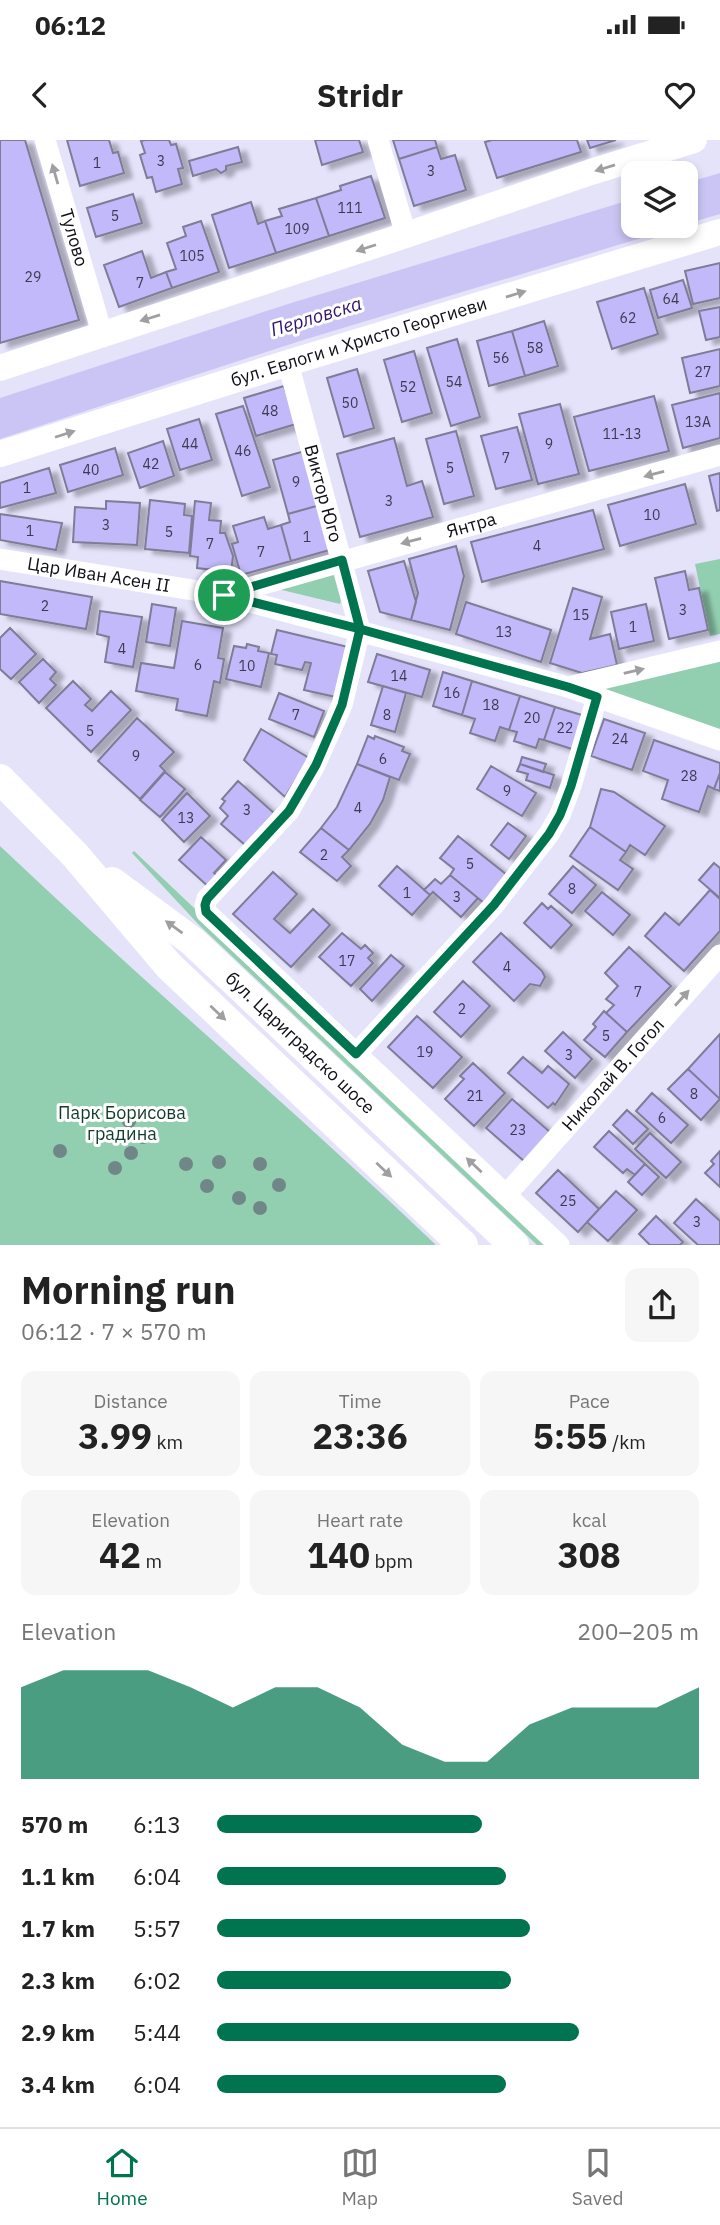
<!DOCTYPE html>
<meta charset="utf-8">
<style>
:root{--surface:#fff;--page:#f6f6f6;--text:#222;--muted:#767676;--line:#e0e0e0;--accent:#00744e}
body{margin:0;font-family:"IBM Plex Sans",sans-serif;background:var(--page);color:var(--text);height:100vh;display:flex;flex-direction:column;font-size:26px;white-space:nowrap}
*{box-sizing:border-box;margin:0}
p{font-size:23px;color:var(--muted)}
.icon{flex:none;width:38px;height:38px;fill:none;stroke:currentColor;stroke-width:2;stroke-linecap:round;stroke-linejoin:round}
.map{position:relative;height:1105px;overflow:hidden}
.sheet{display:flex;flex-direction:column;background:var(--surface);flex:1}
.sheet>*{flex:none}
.tools{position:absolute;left:621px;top:21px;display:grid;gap:14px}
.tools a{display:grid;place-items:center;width:77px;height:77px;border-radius:14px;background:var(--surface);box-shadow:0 4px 10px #0003;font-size:35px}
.pin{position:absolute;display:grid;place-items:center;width:60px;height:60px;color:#fff;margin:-30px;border:4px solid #fff;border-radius:50%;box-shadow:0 2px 7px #0007}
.round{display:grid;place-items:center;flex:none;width:74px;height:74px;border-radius:14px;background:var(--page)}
.head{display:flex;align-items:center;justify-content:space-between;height:119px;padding:0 21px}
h1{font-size:38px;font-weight:700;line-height:52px}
.metrics{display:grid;grid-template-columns:repeat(3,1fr);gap:10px;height:119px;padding:7px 21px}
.metrics div{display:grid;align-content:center;border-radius:14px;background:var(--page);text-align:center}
.metrics b{font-size:35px;font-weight:700}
.metrics small{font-size:19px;font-weight:400}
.metrics p{font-size:19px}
.chart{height:196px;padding:14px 21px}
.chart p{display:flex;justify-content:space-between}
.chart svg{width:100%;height:126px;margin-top:7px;fill:var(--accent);opacity:.7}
ul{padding:0 21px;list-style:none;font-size:23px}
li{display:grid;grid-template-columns:112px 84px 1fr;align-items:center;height:52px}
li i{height:18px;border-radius:9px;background:var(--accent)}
.status{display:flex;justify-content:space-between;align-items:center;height:49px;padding:0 35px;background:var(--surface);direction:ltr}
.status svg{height:19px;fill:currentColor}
header{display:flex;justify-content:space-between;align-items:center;height:91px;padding:0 21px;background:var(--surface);font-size:32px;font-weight:700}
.dock{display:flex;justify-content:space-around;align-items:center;height:98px;border-top:2px solid var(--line);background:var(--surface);font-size:19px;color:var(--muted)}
.dock a{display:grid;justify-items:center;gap:4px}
.dock .active{color:var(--accent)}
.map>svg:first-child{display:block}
.green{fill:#92ceb0}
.water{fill:#cac5f5}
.building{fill:#c1b9f9;stroke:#7e7c96;stroke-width:2;filter:url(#shadow)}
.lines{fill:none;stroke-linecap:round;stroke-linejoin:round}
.minor{stroke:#fff;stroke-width:21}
.major{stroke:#fff;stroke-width:26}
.highway{stroke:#fff;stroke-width:30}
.tree{fill:#708788}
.oneway{fill:#9f9fa2}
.route-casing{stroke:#fff;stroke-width:14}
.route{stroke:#00744e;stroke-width:9}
.labels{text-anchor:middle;stroke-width:6;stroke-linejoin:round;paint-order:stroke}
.number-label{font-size:14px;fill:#3c3950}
.street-label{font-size:18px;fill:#0f0e17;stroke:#fff}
.park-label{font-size:18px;fill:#113b2a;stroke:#fff}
.water-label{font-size:19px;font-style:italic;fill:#31136d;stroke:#fff}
</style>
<div class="status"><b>06:12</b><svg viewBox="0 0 49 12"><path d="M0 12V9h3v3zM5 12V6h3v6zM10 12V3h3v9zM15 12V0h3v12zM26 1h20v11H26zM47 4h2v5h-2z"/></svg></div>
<header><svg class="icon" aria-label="back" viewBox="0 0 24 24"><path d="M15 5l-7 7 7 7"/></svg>Stridr<svg class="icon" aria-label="heart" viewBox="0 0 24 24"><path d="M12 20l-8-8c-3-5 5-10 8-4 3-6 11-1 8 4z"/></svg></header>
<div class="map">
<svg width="720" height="1105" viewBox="0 0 720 1105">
<defs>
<filter id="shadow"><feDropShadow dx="8" dy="4.5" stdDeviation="2" flood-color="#0004"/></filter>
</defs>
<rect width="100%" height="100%" fill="#e5e3fa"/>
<path class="green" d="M720,419V494L710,496L695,424Z
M333,432L341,461L340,464L282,450L281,447Z
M720,511V600L568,547Z
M0,706C143,842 293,969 436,1105H0Z
M134,711L549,1105H537L200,786L132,713Z"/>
<path class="water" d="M720,33V74L686,84V43Z
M633,59L634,86H681L300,201L0,299V258L288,164Z"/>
<path class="building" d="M0,0H25L79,180L0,203Z
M67,0H109L113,13L118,12L124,33L80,46Z
M145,0H169L171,5L176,4L183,28L178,29L182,44L156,52L152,37L147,38L140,15L145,13L141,1Z
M315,0H359L363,12L322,25Z
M393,0H435L437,7L399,19Z
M492,0H577L581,12L497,38L485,2Z
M587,0H616L590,8Z
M238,7L242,22L226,26V30L221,33L216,29L193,36L189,21Z
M437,7L441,19L455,15L466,50L414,66L399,19Z
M371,36L385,78L329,96L316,58L341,50L340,46Z
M133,54L142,83L96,97L87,68Z
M316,58L329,96L276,113L265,81L282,76L279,69Z
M251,62L258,84L265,81L276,113L229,128L212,75Z
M201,81L219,132L172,148L166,132L176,129L167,103L186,96L183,87Z
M142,111L151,138L166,132L172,148L119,167L104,125Z
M720,123V158L693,164L685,131Z
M683,140L692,168L658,178L650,150Z
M644,148L658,194L612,209L597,162Z
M720,167V197L706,200L699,171Z
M544,181L558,226L525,236L512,191Z
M512,191L525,236L489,246L477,201Z
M457,199L480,277L451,286L427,208Z
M720,209V246L690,253L682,218Z
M414,211L432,273L402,282L384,220Z
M357,229L374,288L344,297L327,238Z
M284,246L296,284L256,296L244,258Z
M720,253V298L683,308L672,265Z
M654,256L669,311L589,331L574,277Z
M560,264L579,334L538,344L519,274Z
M243,266L270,347L242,356L216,274Z
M199,279L212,320L180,330L167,289Z
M517,287L532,340L496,349L481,296Z
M456,291L474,356L444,364L426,299Z
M394,298L407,346L422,341L433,377L360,397L337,314Z
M163,301L174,336L140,348L128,313Z
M115,308L123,335L68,352L60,325Z
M305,311L320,365L288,374L273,320Z
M49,328L56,353L0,368V343Z
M720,333V370L717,371L709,336Z
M685,344L696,384L620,406L608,365Z
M150,360L185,364L184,375L192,376L189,413L145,409Z
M106,361L140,363L137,405L73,402L75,367L106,369Z
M195,361L211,363L209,380L221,381L220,393H225L233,416L231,432L197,428L198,417L190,416Z
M320,365L333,409L291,421L281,385L290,382L288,374Z
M593,370L604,409L482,442L471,402Z
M0,374L62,383L56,410L0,400Z
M264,377L268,389L281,385L291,421L241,435L232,404L238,402L233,386Z
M456,406L464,436L450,490L411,480L418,453L409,419Z
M404,421L416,462L411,480L380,472L368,431Z
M685,431L689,450L699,448L708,490L669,499L655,438Z
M0,441L92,457L86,489L0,474Z
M573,448L602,457L590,499L610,494L617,525L582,533L550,523Z
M466,462L551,490L541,522L456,494Z
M152,464L176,468L170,506L146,502Z
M646,464L654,501L619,509L611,472Z
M100,471L142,477L133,527L105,522L109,497L97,494Z
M182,481L223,488L218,518L224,519L220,543L214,541L207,576L176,570L178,559L136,551L141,523L174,528Z
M10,488L36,514L11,539L0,529V498Z
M277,490L348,507L336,557L304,550L311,523L305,522L302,530L275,524L277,515L271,514Z
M247,504L259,507L258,511L269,513L261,547L226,539L234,506L246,508Z
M377,514L430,530L422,557L368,542Z
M43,519L56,532L50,539L56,545L39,563L19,542Z
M443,532L472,541L462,575L433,566Z
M73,541L91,559L85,565L92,571L111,551L131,570L91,612L46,568Z
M472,541L520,556L509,590L500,587L495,601L470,593L475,579L462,575Z
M383,546L406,553L395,592L371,585Z
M279,553L324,571L314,597L269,579Z
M520,556L555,567L544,600L539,599L536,608L514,601L517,592L509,590Z
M555,567L585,576L575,610L544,600Z
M137,578L174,612L160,626L165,631L140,659L98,621Z
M604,579L645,593L632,630L591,616Z
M261,589L309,618L285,657L244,620Z
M368,596L374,599L375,596L404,607L402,611L410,614L399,640L357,624Z
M654,600L720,623V633L714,649L708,646L699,672L662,659L668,640L643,631Z
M522,617L546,624L543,632L520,624Z
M357,624L390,637L383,660L370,684L349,710L321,688L337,667Z
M520,624L554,635L550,648L526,640L528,634L517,631Z
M491,626L536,653L522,676L477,649Z
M165,632L185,649L160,677L140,660Z
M720,633V651L714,649Z
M238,641L274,673L245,705L221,684L228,676L220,668L225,661L222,659Z
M601,649L614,652L665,686L645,715L630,705L626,712L590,687Z
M187,653L210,676L184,702L162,680Z
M508,683L526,696L509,719L491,705Z
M590,687L626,712L620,720L633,729L618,750L570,716Z
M321,688L349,710L342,717L351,726L337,741L300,712Z
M458,696L507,735L484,763L450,735L454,729L440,718Z
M201,697L226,720L214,733L220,738L211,749L179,720Z
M714,723L720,728V758L699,740Z
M397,726L430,755L412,775L379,746Z
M573,726L596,745L572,773L549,754Z
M273,732L297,754L274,779L290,793L313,769L330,785L291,827L233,774Z
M450,735L478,758L461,777L433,752L430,755L424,750L435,739L441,744Z
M710,750L720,759V791L684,831L645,796L665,773L679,785Z
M602,752L630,775L613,795L585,771Z
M542,763L548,769L551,766L572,785L551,808L524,783Z
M342,793L361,809L365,805L373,813L368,818L373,823L351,846L319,817Z
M501,793L542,831L545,837L540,846L530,844L514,861L473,822Z
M629,807L671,846L627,892L606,873L614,865L606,859L618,846L605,833Z
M391,815L404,826L372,861L360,849Z
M463,841L490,866L461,897L434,872Z
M604,871L627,892L605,917L584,900L596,887L593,884Z
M417,876L462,917L433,948L388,907Z
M563,892L592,919L575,938L545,911Z
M720,894V959L688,929Z
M523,917L542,933L548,926L569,944L555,965L553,963L548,968L508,933Z
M473,923L505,953L474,986L445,959L464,939L460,936Z
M688,929L720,959L701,980L668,949Z
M652,953L688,985L671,1003L636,971Z
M512,959L550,992L524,1021L486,988Z
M627,970L648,989L633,1004L613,985Z
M609,991L645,1024L635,1035L627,1029L623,1033L594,1007Z
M650,993L681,1022L666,1038L635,1009Z
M720,1011V1047L705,1033L714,1024L711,1021Z
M645,1024L659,1037L642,1055L628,1042Z
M558,1030L599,1069L578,1092L536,1053Z
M616,1051L637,1070L608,1101L587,1082Z
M696,1059L720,1081V1105H698L674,1083Z
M656,1076L683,1102L680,1105H650L639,1094Z"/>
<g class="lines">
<g class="minor">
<path id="s1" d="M45,0L102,193"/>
<path d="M378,0L406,95"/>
<path id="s2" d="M288,223L360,490L342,565L315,625L289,671L207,759L205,765L206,772L559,1105"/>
<path id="s3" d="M0,419L224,455L568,547L720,600"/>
<path id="s4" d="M224,455L720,315"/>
<path d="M568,547L720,511"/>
<path d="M356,914L494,765L549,694L560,675L571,646L597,557"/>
<path id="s5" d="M506,1055L720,815"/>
</g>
<g class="major">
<path d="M0,228L406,95L591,32L694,0"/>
<path id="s6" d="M0,314L288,223L720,92"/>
</g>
<g class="highway">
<path d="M0,639L75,715L169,826L463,1105"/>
<path id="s7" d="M112,742L192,801L514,1105"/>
</g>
</g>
<g class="tree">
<circle cx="129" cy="981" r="7"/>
<circle cx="108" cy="994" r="7"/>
<circle cx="143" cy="997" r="7"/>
<circle cx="60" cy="1011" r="7"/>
<circle cx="131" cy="1013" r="7"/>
<circle cx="219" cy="1022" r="7"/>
<circle cx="186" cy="1024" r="7"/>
<circle cx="260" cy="1024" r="7"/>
<circle cx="115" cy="1028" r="7"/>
<circle cx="279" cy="1045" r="7"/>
<circle cx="207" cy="1046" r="7"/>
<circle cx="239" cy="1058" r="7"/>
<circle cx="260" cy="1068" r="7"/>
</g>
<defs><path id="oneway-solid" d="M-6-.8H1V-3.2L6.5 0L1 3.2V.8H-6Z" transform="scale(1.75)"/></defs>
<g class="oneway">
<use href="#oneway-solid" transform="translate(605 28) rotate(163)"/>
<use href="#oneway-solid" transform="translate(55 34) rotate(-106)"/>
<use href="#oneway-solid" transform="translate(366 108) rotate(162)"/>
<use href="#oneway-solid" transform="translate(516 154) rotate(-17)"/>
<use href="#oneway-solid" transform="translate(150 178) rotate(163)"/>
<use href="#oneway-solid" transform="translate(65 294) rotate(-18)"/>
<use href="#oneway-solid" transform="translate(654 334) rotate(165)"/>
<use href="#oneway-solid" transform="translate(411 401) rotate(165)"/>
<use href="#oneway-solid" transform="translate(634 531) rotate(-13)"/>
<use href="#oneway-solid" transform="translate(174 787) rotate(-144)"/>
<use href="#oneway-solid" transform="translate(682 858) rotate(-48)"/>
<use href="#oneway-solid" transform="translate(218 873) rotate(43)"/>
<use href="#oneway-solid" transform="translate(474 1025) rotate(-137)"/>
<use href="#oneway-solid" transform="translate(384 1030) rotate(43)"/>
</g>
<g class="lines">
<defs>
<path id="route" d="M224,455L360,489L342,565L316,625L289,671L207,759L205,765L206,772L356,914L494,765L549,694L560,675L571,646L597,557L568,547L360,489L342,420L224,455"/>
</defs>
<use href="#route" class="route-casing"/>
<use href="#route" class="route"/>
</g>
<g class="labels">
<g class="number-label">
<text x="161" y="26">3</text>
<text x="97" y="28">1</text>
<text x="431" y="36">3</text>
<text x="350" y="73">111</text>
<text x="115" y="81">5</text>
<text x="297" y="94">109</text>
<text x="192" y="121">105</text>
<text x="33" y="142">29</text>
<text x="140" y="148">7</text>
<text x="671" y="164">64</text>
<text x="628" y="183">62</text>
<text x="535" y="213">58</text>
<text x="501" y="223">56</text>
<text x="703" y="237">27</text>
<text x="454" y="247">54</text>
<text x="408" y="252">52</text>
<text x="350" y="268">50</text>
<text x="270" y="276">48</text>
<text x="698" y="287">13А</text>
<text x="622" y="299">11-13</text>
<text x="190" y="309">44</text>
<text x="549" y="309">9</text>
<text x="243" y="316">46</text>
<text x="506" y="323">7</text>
<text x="151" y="329">42</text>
<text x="450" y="333">5</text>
<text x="91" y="335">40</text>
<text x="296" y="347">9</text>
<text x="27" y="353">1</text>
<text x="389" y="366">3</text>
<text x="652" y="380">10</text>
<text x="106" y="390">3</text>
<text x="30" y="396">1</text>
<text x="169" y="397">5</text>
<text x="307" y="402">1</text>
<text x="210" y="409">7</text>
<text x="537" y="411">4</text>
<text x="261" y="417">7</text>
<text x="45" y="471">2</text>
<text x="683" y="475">3</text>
<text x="581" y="480">15</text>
<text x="633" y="492">1</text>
<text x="504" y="497">13</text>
<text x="122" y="514">4</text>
<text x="198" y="530">6</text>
<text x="247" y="531">10</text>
<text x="399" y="541">14</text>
<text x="452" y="558">16</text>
<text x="491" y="570">18</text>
<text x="296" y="580">7</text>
<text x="387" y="580">8</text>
<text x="532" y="583">20</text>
<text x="565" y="593">22</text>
<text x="90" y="596">5</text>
<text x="620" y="604">24</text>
<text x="136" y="621">9</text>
<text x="383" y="624">6</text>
<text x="689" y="641">28</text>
<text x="507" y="656">9</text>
<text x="358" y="673">4</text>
<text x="247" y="675">3</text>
<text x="186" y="683">13</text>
<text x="324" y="720">2</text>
<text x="470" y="729">5</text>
<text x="572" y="754">8</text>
<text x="407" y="758">1</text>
<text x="457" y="762">3</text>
<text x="347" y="826">17</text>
<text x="507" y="832">4</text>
<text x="638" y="857">7</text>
<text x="462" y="874">2</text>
<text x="606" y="901">5</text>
<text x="425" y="917">19</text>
<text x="569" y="920">3</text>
<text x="694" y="959">8</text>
<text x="475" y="961">21</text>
<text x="662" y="983">6</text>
<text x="518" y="995">23</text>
<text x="568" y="1066">25</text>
<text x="697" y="1087">3</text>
</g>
<g class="street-label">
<text dy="6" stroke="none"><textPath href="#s1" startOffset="102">Тулово</textPath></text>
<text dy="6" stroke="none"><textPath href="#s6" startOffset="376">бул. Евлоги и Христо Георгиеви</textPath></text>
<text dy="6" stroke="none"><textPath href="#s2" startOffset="135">Виктор Юго</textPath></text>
<text dy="6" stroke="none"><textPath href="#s4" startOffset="257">Янтра</textPath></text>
<text dy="6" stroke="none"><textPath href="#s3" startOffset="100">Цар Иван Асен II</textPath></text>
<text dy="6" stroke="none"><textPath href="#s7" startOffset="248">бул. Цариградско шосе</textPath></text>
<text dy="6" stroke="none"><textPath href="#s5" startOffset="161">Николай В. Гогол</textPath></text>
</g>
<g class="park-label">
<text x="122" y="979">Парк Борисова<tspan x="122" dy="21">градина</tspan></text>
</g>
<g class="water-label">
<text transform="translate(316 176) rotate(-17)" y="7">Перловска</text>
</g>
</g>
</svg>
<div class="tools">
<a><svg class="icon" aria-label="layers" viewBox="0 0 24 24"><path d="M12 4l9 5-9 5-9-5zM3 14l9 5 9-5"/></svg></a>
</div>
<div class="pin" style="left:224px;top:455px;background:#1e9e55"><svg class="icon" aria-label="arrive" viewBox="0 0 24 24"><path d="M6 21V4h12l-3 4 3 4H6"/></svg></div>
</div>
<section class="sheet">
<div class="head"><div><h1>Morning run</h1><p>06:12 · 7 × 570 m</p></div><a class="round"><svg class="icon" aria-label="share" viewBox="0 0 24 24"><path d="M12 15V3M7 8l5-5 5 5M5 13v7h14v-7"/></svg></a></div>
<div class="metrics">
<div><p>Distance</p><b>3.99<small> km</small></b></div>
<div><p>Time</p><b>23:36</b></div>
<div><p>Pace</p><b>5:55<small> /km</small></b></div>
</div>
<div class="metrics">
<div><p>Elevation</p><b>42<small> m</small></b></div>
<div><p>Heart rate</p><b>140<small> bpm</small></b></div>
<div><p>kcal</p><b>308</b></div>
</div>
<div class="chart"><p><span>Elevation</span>200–205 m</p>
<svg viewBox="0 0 160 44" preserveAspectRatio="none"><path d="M0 44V12L10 6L20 6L30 6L40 12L50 19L60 12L70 12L80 19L90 32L100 38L110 38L120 25L130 19L140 19L150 19L160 12V44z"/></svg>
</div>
<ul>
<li><b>570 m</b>6:13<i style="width:55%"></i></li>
<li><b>1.1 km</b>6:04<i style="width:60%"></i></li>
<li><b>1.7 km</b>5:57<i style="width:65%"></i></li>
<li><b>2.3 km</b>6:02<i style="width:61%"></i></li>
<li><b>2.9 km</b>5:44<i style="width:75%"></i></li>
<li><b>3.4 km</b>6:04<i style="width:60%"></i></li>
</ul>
</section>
<nav class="dock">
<a class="active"><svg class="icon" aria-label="home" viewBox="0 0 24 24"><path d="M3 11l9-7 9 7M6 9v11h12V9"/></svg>Home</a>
<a><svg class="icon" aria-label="map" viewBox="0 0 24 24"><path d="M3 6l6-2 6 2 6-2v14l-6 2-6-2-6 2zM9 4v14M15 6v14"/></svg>Map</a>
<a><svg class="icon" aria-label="saved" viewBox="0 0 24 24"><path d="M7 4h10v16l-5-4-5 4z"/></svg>Saved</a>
</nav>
